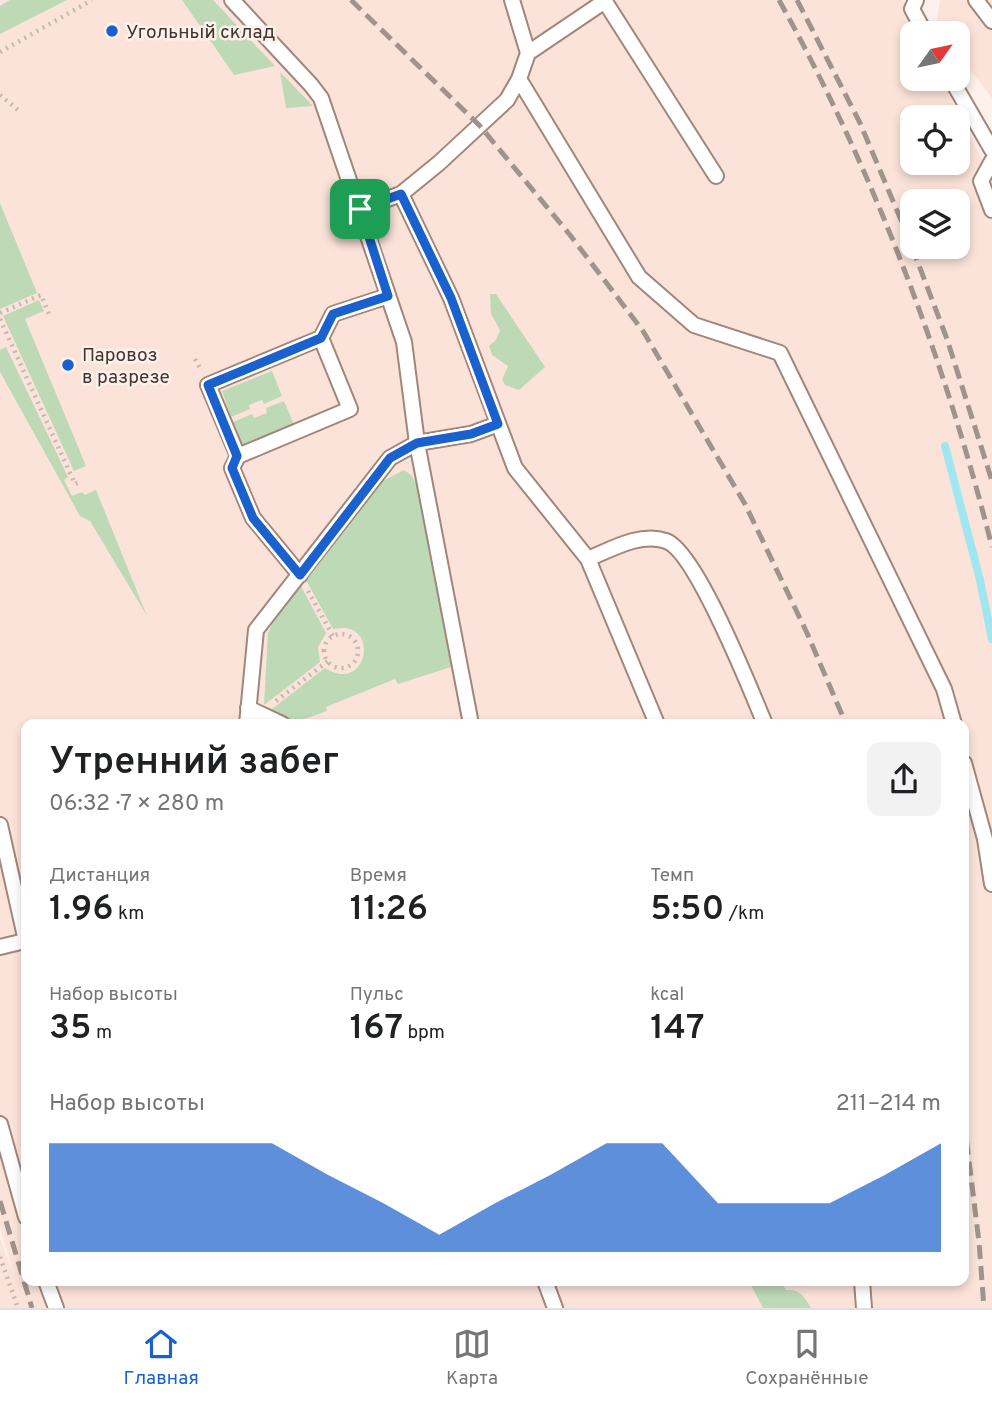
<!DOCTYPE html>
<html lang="ru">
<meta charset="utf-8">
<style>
:root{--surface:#fff;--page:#f2f2f2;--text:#202124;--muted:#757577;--line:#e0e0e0;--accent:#1a61cd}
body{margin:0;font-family:Overpass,sans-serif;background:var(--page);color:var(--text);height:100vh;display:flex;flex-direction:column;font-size:26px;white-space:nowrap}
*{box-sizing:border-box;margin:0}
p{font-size:23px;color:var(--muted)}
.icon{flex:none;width:38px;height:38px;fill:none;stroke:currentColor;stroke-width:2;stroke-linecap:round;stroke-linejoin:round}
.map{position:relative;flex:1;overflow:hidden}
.panel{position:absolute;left:21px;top:719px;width:948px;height:567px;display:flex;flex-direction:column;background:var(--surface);border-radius:14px;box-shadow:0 4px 10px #0003}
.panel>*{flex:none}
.needle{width:46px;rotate:57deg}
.buttons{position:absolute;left:900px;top:21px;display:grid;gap:14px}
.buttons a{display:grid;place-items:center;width:70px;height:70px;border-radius:14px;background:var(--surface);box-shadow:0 4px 10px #0003;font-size:35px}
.pin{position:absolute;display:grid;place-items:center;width:60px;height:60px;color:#fff;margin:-30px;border-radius:14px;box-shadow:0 4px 10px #0006}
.round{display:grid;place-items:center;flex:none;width:74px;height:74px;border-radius:14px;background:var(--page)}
.headline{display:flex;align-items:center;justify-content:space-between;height:119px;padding:0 28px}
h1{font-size:38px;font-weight:600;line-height:52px}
.metrics{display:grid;grid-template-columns:repeat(3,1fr);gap:10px;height:119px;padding:7px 28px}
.metrics div{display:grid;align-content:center}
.metrics b{font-size:35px;font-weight:600}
.metrics small{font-size:19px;font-weight:400}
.metrics p{font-size:19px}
.chart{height:196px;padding:14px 28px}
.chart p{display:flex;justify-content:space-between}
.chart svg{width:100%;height:126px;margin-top:7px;fill:var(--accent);opacity:.7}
.dock{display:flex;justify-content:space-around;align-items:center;height:98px;border-top:2px solid var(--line);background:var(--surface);font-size:19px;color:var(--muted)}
.dock a{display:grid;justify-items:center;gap:4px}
.dock .on{color:var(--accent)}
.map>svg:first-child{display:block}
.built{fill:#fbe3d9;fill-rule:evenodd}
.green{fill:#bdd9b6}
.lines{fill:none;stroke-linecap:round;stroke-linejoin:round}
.stream{stroke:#9fe6ef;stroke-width:8}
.service-casing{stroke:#a2867a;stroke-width:18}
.path{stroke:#c5b8b3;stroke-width:4.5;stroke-dasharray:2 5;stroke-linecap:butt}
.service{stroke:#fff;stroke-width:14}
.rail{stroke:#a0938e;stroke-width:5;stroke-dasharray:14 7;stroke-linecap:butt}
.route-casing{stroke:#fff;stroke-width:14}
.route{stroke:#1a61cd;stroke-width:9}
.poi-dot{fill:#1a61cd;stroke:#fef1ec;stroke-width:2.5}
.labels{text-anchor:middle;stroke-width:5;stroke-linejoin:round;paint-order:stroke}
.poi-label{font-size:19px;fill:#423630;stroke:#fef1ec;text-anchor:start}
</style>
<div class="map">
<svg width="992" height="1308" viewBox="0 0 992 1308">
<rect width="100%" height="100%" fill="#fef1ec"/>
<path class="built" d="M0,0H902L919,33H912V79H941L992,179V1308H0V1239L13,1273L0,1226ZM912,117H957V163H912ZM912,201H957V247H912ZM26,724H964V1281H26Z
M940,0H992V98L957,53V33H942L936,25Z"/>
<path class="green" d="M10,0H67L0,34V6Z
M182,0H213L275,66L234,75Z
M280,72L313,106L286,108Z
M0,203L37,293L0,309Z
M490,294H496L545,367L519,390L505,385L502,380L508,366L492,355L489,346L496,340L500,330L491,314Z
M39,300L44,311L25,319L86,466L74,471L3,316Z
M6,347L68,477L64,480L72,496L82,492L85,495L96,490L147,616L90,521L80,516L0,372V350Z
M272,371L282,396L264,404L262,400L249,405L250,409L231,417L222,391Z
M284,401L295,427L243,448L233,422L252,414L254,418L267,413L266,408Z
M404,470L411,475L420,490L451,667L398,684L395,679L326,707L327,711L290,724L268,712L325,668C368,696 382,618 333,629L306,580L381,482Z
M301,586L326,633L318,647L320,662L264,705L268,633L272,624Z
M749,1281H781L786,1290C800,1289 804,1296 811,1308H763Z"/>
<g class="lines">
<path class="stream" d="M945,446L980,580L992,639"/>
<defs>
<path id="service" d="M232,0L311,85L321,98L404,342L417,443L471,724
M604,0L716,176
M916,0L912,9L925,33
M976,0L992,21
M528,53L605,1
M519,79L639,277L694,325L780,353L944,689L954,724
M951,79L992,150
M992,161L981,181L992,210
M401,194L451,298L515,468L588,559L657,724
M360,209L401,194L439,163L507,100L519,79L528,53L512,0
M321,338L350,409L238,456L208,385L321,338L333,314L388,296
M238,456L232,468L253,518L300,575
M588,559C612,549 640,532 666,541C696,551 751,691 765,724
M248,708L282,724
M247,724L256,630L390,458L417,443L471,434L498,424
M964,763L985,839L992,884
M0,825L26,941
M0,947L25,941
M0,1124L26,1217
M46,1281L56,1308
M545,1281L555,1308
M862,1281L864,1308"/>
</defs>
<use href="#service" class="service-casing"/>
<path class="path" d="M0,52L92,0
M0,95L18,110
M0,313L41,295L49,314
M0,319L75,484L79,482
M195,359L200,368
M308,591L333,636
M324 651a17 17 0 1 1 34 0a17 17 0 1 1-34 0Z
M276,701L328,661
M0,1257L18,1308"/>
<use href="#service" class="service"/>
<path class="rail" d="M351,0L480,126L570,235L643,331L745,504L807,633L846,724
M779,0C873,169 945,360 992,547
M797,0L860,123L912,246
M912,247L947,339L992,481
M964,1120L979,1242L984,1308
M0,1201L32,1308"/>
</g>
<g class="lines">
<defs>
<path id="route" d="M401,194L451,298L498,424L471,434L417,443L390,458L300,575L253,518L232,468L237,456L208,385L321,338L333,314L388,296L360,209Z"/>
</defs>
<use href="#route" class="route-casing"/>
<use href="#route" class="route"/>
</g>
<g class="poi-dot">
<circle cx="112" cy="31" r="7"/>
<circle cx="68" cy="365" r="7"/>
</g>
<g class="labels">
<g class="poi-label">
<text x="126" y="38">Угольный склад</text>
<text x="82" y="361">Паровоз<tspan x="82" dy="22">в разрезе</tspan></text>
</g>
</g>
</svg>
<div class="buttons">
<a><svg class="needle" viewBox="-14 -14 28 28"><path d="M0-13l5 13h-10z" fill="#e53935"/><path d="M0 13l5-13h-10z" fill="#757577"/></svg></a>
<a><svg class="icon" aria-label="locate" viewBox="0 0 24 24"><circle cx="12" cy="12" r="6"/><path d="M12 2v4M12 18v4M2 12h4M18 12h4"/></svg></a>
<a><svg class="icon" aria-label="layers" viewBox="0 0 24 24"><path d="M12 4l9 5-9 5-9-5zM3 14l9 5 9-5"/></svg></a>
</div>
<div class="pin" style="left:360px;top:209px;background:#1e9e55"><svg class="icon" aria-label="arrive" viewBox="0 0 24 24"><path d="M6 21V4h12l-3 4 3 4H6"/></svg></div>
<section class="panel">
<div class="headline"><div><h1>Утренний забег</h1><p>06:32 · 7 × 280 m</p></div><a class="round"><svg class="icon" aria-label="share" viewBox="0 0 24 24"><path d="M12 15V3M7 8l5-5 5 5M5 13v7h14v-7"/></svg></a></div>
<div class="metrics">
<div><p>Дистанция</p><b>1.96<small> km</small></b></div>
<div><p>Время</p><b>11:26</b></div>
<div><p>Темп</p><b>5:50<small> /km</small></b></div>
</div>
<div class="metrics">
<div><p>Набор высоты</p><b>35<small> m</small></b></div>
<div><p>Пульс</p><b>167<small> bpm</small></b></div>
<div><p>kcal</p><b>147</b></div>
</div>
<div class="chart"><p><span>Набор высоты</span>211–214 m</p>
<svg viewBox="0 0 160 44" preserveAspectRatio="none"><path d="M0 44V6L10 6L20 6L30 6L40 6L50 17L60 27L70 38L80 27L90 17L100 6L110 6L120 27L130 27L140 27L150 17L160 6V44z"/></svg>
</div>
</section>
</div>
<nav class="dock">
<a class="on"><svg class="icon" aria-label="home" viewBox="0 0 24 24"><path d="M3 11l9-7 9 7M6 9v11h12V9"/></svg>Главная</a>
<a><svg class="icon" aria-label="map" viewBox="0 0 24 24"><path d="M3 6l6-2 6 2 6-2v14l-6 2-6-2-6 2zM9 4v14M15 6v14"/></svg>Карта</a>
<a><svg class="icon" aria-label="saved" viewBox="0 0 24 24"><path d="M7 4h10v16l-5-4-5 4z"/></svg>Сохранённые</a>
</nav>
